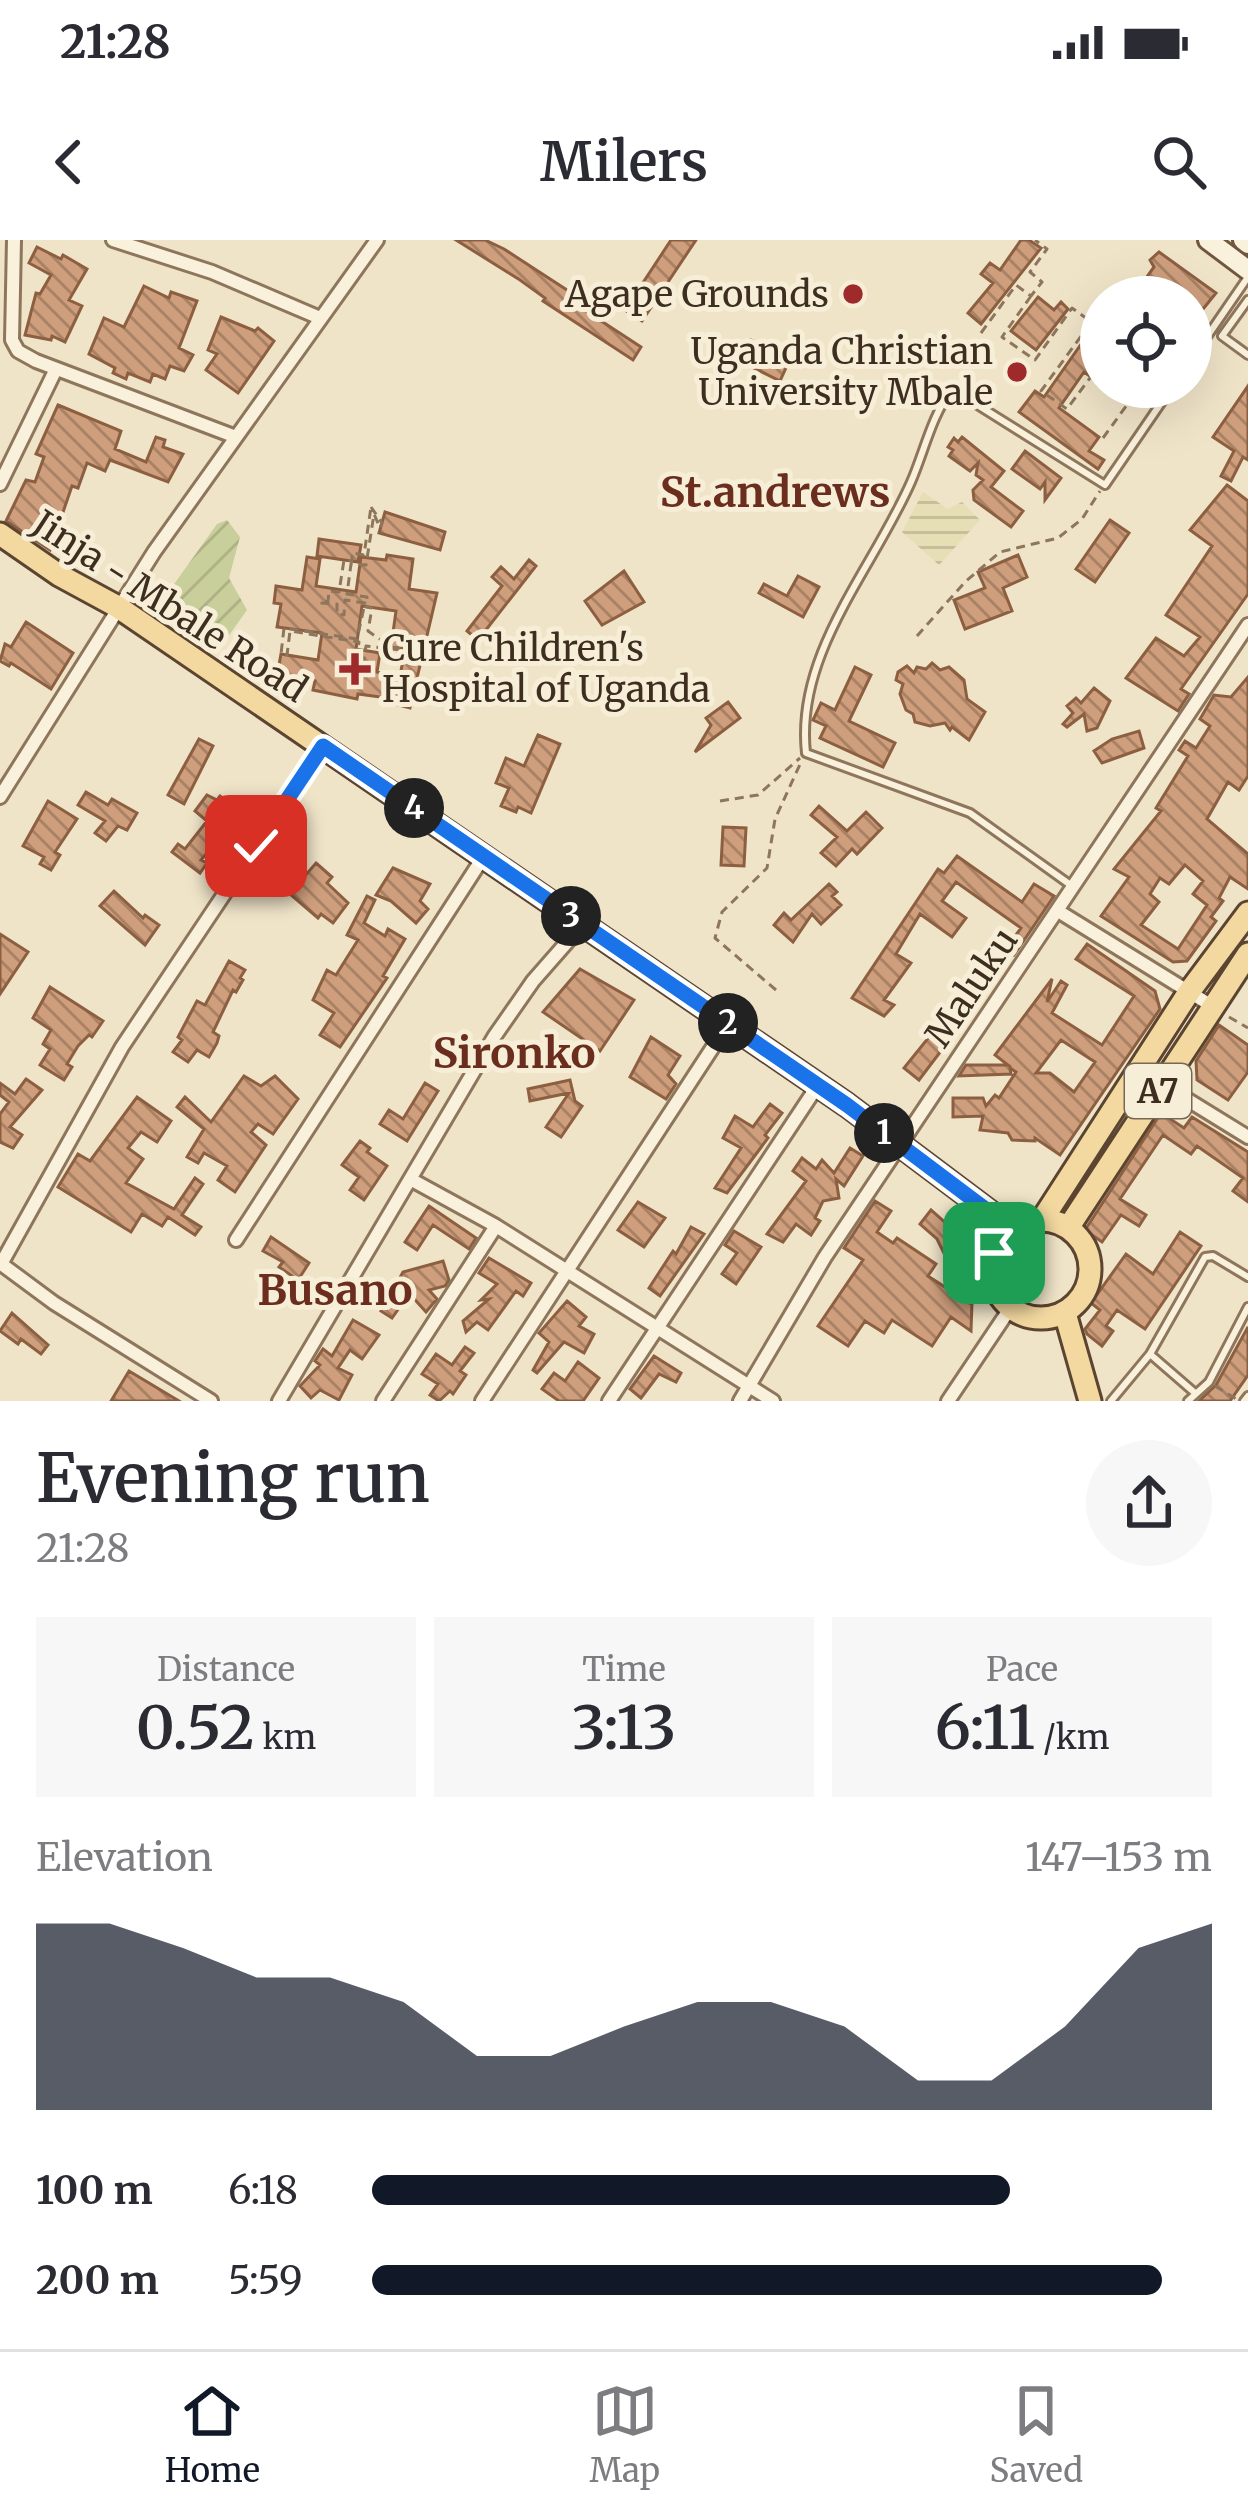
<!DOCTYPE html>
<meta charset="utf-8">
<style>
:root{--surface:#fff;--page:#f7f7f7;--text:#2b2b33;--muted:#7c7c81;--line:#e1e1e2;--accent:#111827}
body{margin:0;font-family:Merriweather,serif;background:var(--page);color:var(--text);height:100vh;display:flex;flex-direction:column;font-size:45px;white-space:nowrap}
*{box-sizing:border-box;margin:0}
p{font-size:39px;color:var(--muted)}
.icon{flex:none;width:66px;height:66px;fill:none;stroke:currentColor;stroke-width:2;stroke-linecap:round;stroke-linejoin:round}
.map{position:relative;height:1161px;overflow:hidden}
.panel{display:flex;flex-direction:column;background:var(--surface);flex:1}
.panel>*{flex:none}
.buttons{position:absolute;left:1080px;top:36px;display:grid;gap:24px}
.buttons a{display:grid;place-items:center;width:132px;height:132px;border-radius:50%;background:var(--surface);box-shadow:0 12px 48px #0002;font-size:60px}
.pin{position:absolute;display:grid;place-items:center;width:102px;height:102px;color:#fff;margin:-51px;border-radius:24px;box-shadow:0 6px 18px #0006}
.km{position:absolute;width:60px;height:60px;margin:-30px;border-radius:50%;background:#222;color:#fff;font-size:33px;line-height:60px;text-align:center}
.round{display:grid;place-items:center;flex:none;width:126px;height:126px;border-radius:63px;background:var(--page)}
.summary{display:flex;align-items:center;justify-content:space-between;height:204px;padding:0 36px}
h1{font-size:66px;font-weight:600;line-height:90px}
.figures{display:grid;grid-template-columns:repeat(3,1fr);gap:18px;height:204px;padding:12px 36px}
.figures div{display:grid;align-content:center;border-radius:0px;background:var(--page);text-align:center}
.figures b{font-size:60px;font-weight:600}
.figures small{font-size:33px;font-weight:400}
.figures p{font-size:33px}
.chart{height:336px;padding:24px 36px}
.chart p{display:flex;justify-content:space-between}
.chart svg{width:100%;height:216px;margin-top:12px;fill:var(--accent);opacity:.7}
ul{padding:0 36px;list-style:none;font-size:39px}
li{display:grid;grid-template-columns:192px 144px 1fr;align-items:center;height:90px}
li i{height:30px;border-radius:15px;background:var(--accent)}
.status{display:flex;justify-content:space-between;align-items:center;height:84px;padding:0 60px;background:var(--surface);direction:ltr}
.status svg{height:33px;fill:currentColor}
header{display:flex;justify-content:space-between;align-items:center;height:156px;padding:0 36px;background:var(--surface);font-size:54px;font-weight:600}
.tab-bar{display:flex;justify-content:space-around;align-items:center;height:168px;border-top:3px solid var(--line);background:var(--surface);font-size:33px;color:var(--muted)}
.tab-bar a{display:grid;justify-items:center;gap:6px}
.tab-bar .current{color:var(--accent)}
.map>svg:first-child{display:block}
.farmland{fill:url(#farmland-rules)}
.garden{fill:url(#garden-furrows)}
.building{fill:url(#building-back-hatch);stroke:#8d5f41;stroke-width:3;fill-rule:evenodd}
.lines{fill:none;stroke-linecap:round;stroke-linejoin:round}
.service-casing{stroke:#8d765c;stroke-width:12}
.minor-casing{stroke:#8d765c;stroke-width:18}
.secondary-casing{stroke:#6f573f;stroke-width:24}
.primary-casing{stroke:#5b4430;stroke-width:27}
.path{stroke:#8d765c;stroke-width:3;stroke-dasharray:9 6;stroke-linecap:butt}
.service{stroke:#faf1dc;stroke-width:6}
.minor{stroke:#faf1dc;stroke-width:12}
.secondary{stroke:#faf1dc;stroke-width:18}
.primary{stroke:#f3d9a0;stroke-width:21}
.route-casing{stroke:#fff;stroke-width:24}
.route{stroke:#1a73e8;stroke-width:15}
.poi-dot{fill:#9e2a2b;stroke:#f7eed8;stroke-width:4.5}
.labels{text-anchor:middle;stroke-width:10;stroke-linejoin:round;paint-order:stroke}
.shield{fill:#f7eed8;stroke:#756857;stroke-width:3}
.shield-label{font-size:33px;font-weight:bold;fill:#3d2e20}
.poi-label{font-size:36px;fill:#3d2e20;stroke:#f7eed8;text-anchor:end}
.street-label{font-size:36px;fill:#3d2e20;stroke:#f7eed8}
.quarter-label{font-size:42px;font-weight:bold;fill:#6b2e1e;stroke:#f7eed8}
</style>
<div class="status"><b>21:28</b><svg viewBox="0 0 49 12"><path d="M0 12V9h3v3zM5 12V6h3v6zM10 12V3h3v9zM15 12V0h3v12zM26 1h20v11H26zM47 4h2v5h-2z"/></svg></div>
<header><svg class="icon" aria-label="back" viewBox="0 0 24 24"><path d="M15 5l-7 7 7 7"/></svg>Milers<svg class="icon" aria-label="search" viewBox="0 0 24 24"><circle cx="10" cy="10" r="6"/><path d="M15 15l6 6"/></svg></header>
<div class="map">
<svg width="1248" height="1161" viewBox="0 0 1248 1161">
<defs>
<pattern id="farmland-rules" width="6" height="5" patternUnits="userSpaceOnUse" patternTransform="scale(3)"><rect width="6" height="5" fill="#e6deb5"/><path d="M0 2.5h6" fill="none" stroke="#c6bf9b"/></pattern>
<pattern id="garden-furrows" width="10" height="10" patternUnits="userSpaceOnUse" patternTransform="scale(3)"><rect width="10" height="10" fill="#c9cf9b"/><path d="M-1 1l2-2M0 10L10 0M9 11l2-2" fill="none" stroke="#aeb285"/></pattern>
<pattern id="building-back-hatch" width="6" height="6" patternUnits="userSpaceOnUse" patternTransform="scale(3)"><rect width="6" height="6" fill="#cf9f7d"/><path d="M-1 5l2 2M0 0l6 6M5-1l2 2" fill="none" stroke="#a98266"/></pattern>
</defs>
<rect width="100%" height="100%" fill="#f0e4c8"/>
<path class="farmland" d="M923,252L948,269L962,262L980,280L939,325L902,292Z"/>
<path class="garden" d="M227,280L240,297L229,338L247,370L218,411L157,368L217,284Z"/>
<path class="building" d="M456,0H485L504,9L590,65L586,71L641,107L633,120L543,61L545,58L520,40Z
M671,0H696L642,81L625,70Z
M1021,0H1029L1041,8L981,84L968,73L993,43L981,34L990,23L1000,30Z
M37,7L61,19L63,15L87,29L69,60L82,66L65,102L52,96L51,100L25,95L36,53L40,54L51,35L29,23Z
M1159,12L1216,53L1191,84V57H1151L1153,53L1141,45L1154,27L1150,20Z
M144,46L169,58L171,52L197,61L179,108L193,115L184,131L170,126L165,139L153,134L150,142L128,133L126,139L113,133L115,128L89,114L104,78L124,87Z
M1038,57L1054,70L1061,62L1068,69L1036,110L1011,91Z
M221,77L255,91L258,88L274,101L238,153L206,130L217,114L208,110Z
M1091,90L1101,97V144L1084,132L1059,168L1099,197L1089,211L1104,220L1098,229L1019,172L1035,151L1044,157Z
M751,100L790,119L780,141L740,121Z
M1248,146V220L1243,217L1231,241L1221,236L1234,211L1213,197Z
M58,165L121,191L115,209L146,222L156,197L165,200L163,207L183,214L168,242L110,220L105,231L87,223L78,248L72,246L50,310L6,281L26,240L35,242L44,217L36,214Z
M962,197L1004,231L991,247L1023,271L1011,287L974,260L973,250L983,240L976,235L978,223L970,231L949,216L953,210L948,207L954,198L958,202Z
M1025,211L1061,238L1045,260V242L1040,249L1012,229Z
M1227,245L1248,261V354L1181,449L1189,454L1178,471L1126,438L1156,398L1184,416L1200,397L1166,375L1212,306L1190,290Z
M385,272L445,292L440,310L379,293Z
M1110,280L1129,293L1095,342L1076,329Z
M319,299L361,305L358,322L317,316Z
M387,315L413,319L409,349L437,353L410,468L394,464L395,459L358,454L357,459L313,450L315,441L277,436L281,414L318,420L322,393L277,387L281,364L274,363L276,346L302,350L307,317L320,319L316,346L356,352L361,317L386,320ZM362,366L396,371L391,407L405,409L400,436L377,432L380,413L356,409Z
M1018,315L1027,337L1003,348L1012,371L965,389L954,360L985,348L978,332Z
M529,320L536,326L478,400L467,391L502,346L492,337L501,327L514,339Z
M624,331L644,362L602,385L585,361Z
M798,336L819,347L803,377L759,353L764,344L787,356Z
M26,382L73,413L51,449L11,423L9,426L0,421L5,404L11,407Z
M932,423L940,430L949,427L964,440L967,459L985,472L969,500L952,487L950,490L945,483L930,486L915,482L913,474L906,470L900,454L903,444L896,440L898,432L907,426L914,433L917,427L926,429Z
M855,427L871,435L849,481L895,503L883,527L820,498L826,486L813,480L821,463L835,470Z
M1248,437V536L1239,550L1228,542L1207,579L1248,614V649L1230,637L1219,658L1223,661L1211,677L1216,681L1187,721L1173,722L1101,676L1129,637L1114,629L1161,571L1156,568L1188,516L1179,510L1185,501L1196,508L1210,486L1200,479L1214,455L1231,457ZM1185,625L1203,641L1193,654L1207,665L1178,709L1141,685L1159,662L1150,654L1160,638L1169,644Z
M1094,448L1110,461L1097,488L1087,491L1084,474L1067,487L1063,484L1073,473L1067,466L1076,458L1081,463Z
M728,462L740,478L695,512L711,485L706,478Z
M1139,491L1144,508L1102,523L1094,511L1112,499Z
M538,495L560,504L531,573L518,567L516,572L501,566L509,548L496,543L506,518L524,526Z
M199,499L213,506L184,564L168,555Z
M86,552L108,565L112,559L137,573L127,590L118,586L106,601L95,593L105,581L78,565Z
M207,555L217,560L220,556L243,571L201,620L207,623L200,633L172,612L178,604L185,609L207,581L195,571Z
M48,561L77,579L55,612L60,615L51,630L40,624L44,617L23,606Z
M819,566L847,591L866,572L882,588L857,614L852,609L836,626L821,613L837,597L811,575Z
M723,587L746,588L744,626L721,625Z
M957,616L1022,662L1034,644L1054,656L1014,715L1003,713L1021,688L956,642L942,661L966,678L952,697L920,674L896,714L911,723L884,760L894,765L884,776L852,758L938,629L944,633Z
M316,623L332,637L327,643L348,663L333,683L321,674L318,678L270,637L277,630L297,645Z
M393,628L430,644L420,661L428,669L416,683L391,661L376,655Z
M829,644L837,652L832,656L841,665L821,684L812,674L793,702L774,685L784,673L791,680Z
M114,651L143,678L145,675L159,685L145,705L100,666Z
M367,656L375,660L364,683L385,696L388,689L405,699L383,736L387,738L340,807L320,795L334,773L313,760L327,730L336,735L358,700L347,695Z
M0,694L28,712L0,754Z
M1087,704L1155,751L1160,769L1060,915L1035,898V901L1012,900L1008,893L980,890L983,876L953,877V858H983L986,866L995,855L999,858L1016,832L1010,828L1011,834L959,836L966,825H1008L995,815L1052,739L1047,762L1061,741L1067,745L1052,773L1102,805L1134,756L1076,719ZM1061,800L1095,822L1074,852L1050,833H1036Z
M229,721L245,730L240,738L243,740L236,752L233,750L213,792L219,796L217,803L209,817L197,810L188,822L173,812L182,800L178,797L197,761L205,765Z
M580,729L634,760L600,811L543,772Z
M50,747L103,781L92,797L89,795L78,806L67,824L72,827L64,840L40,825L50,809L43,804L51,790L33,778Z
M1219,785L1248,805V832L1228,860L1197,840L1196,821Z
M933,792L947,803L919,840L904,828Z
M651,797L680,816L668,835L676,844L666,859L630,837Z
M244,836L261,846L275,836L298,859L273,894L258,884L251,892L266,905L235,952L218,940L227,926L204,913L198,923L187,917L204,889L177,867L185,857L211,882Z
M26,839L42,850L10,887L22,895L13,908L0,902V874L9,862L0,855V843L15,854Z
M570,840L575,861L582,866L561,897L546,887L569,853L530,861L528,849Z
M425,843L438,851L407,901L380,884L389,870L403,879Z
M137,857L171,881L157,902L141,892L128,908L143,919L126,943L174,969L195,938L203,944L182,975L201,987L195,995L168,977L162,986L142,974L131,992L58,947L78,914L90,921Z
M770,864L782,873L765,895L768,898L727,953L715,948L741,908L723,898L735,876L753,887Z
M1161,873L1184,888L1192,877L1248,912V962L1233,951L1243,938L1197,906L1191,914L1163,895L1120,959L1146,975L1139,986L1121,975L1102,1002L1085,990Z
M360,901L370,908L367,912L387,926L364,960L350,950L359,937L342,925Z
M850,908L863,916L844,946L836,939L839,958L823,961L815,978L820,981L811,995L796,984L783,1002L767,994L806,941L793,931L802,918L816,929L822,920L834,933Z
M875,961L891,971L877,992L893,1003L897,998L936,1024L928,1036L968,1062L937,999L920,984L931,970L949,986L973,1034L971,1091L951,1077L932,1106L892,1080L884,1093L865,1081L848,1106L818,1086L863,1020L844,1008Z
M638,962L665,978L644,1007L618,990Z
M429,966L476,998L469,1009L433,985L417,1010L405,1002Z
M691,987L704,994L660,1056L649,1048L673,1011L676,1014Z
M734,991L761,1007L736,1044L722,1034L737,1013L725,1005Z
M1180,992L1201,1006L1145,1089L1117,1070L1106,1086L1113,1091L1102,1106L1087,1094L1085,1089L1100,1070L1091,1063L1126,1014L1153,1034Z
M271,997L309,1023L298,1040L279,1027L283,1022L263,1011Z
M489,1018L531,1043L523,1056L516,1051L488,1090L477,1082L466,1092L463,1081L489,1059L481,1060L497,1044L479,1033Z
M443,1021L449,1040L445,1046L429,1050L437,1059L426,1072L400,1043L404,1061L392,1078L381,1071L403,1032Z
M567,1061L586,1077L579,1086L594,1094L584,1113L564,1102L537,1133L533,1130L549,1102L539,1093Z
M12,1073L48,1105L41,1114L21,1099L18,1104L0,1091Z
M353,1080L379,1095L362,1119L350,1110L338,1128L352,1135L339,1160L320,1150L311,1158L300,1146L320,1125L315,1121L323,1109L332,1116Z
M1248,1087V1135L1230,1161H1199L1216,1145Z
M465,1107L474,1113L460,1131L466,1135L453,1154L450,1151L439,1161L430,1155L438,1144L422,1134L436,1114L452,1125Z
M654,1116L681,1133L676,1142L659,1134L641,1158L630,1149Z
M578,1122L599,1138L583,1161H559L542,1149L554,1133L565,1141Z
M129,1131L179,1161H111Z"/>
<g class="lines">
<defs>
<path id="service" d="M1248,60L1222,96L1248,115
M1191,120L1248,37
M1072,646L970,573L806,513C795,413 873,329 911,242C924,212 932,175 952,149L1105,245L1172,147
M1150,1114L1195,1153
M1111,1161L1150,1114L1205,1017L1213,1016L1248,1037
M1188,1161L1209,1142L1248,1067
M1244,1161L1248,1156"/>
<path id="minor" d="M14,0L12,100L18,111L36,121L236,197
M113,0L212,32L320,78
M0,244L56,129
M0,557L154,312L377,0
M1058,671L1212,766
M1162,844L1248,897
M412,940L496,986L773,1161
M236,1000L484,616
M0,1023L54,1063L211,1161
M1,1024L122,807L323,506
M279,1161L494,797L533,741L583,684
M383,1161L496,986
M482,1161L728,784
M609,1161L818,845
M740,1161L825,1017L1248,385
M948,1161L1011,1067"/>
<path id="secondary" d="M1208,0L1248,30
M1243,0L1248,4"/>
<path id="primary" d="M0,294L59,335L118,367L847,865L1012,989
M1042,980L1189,752L1248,673
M992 1029a49 49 0 1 1 98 0a49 49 0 1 1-98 0Z
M1068,988L1248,714
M1065,1073L1090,1161"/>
</defs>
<use href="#service" class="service-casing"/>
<use href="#minor" class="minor-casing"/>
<use href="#secondary" class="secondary-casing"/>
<use href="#primary" class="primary-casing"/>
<path class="path" d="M1031,56L1002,97L1035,120L1072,68L1101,89
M1090,84L1041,151L1067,169L1101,123
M981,93L1016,45L1031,56L1042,42L1030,32L1047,9L1035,0
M1103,198L1140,147
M371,267L382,283L380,288L374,274L366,325L351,324L347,354L367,357L366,367L372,368L368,391L391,407L411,410L413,425L402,423L401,410L366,406L362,430L355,429L359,402L290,391L287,415L281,414L284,388L357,399L365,363L345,360L344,375L337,374V364L320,363L328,361L329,351L339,352L344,320L352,321V313L364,315Z
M917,396L965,342L1000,312L1058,298L1082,279L1100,251
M720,561L758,555L800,518
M776,750L715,698L722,672L767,628L775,579L802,520
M1229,777L1248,788
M1215,1146L1238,1160"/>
<use href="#service" class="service"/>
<use href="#minor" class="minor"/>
<use href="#secondary" class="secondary"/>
<use href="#primary" class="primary"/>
</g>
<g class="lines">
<defs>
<path id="route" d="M256,606L323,506L847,865L1012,989L994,1013"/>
</defs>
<use href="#route" class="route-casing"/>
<use href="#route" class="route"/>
</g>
<g class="poi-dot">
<circle cx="853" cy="54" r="12"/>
<circle cx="1017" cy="132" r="12"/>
<path d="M349 411h12v12h12v12h-12v12h-12v-12h-12v-12h12z"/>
</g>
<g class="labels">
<rect class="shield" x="1125" y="824" width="66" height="54" rx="9"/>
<g class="shield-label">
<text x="1158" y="863">A7</text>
</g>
<g class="poi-label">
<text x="829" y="67">Agape Grounds</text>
<text x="993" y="124">Uganda Christian<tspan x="993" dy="41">University Mbale</tspan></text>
<text x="382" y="421" text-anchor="start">Cure Children's<tspan x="382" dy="41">Hospital of Uganda</tspan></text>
</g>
<g class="street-label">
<text transform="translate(170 366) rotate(33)" y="13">Jinja - Mbale Road</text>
<text transform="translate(971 747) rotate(-56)" y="13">Maluku</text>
</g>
<g class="quarter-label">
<text x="775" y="267">St.andrews</text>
<text x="514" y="828">Sironko</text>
<text x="335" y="1065">Busano</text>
</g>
</g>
</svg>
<div class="buttons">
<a><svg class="icon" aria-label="locate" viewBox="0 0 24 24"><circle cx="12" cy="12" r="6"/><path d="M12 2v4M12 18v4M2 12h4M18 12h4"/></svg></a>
</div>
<div class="pin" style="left:994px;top:1013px;background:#1e9e55"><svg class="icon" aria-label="arrive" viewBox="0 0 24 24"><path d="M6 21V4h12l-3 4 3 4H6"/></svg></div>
<div class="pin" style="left:256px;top:606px;background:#d93025"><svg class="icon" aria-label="check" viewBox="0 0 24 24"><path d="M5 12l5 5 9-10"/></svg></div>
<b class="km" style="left:884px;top:893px">1</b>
<b class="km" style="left:728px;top:783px">2</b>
<b class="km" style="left:571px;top:676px">3</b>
<b class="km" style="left:414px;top:568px">4</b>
</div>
<section class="panel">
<div class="summary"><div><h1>Evening run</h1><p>21:28</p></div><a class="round"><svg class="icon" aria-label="share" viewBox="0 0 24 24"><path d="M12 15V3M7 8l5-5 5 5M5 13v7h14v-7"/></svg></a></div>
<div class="figures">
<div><p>Distance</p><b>0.52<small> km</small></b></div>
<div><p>Time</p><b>3:13</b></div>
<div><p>Pace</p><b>6:11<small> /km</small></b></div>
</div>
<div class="chart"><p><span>Elevation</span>147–153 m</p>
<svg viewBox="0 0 160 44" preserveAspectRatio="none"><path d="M0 44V6L10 6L20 11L30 17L40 17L50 22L60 33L70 33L80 27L90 22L100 22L110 27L120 38L130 38L140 27L150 11L160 6V44z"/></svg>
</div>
<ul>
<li><b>100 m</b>6:18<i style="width:76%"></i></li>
<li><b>200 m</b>5:59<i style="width:94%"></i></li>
</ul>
</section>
<nav class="tab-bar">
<a class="current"><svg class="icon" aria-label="home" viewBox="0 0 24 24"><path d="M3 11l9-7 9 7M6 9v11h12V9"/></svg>Home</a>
<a><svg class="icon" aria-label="map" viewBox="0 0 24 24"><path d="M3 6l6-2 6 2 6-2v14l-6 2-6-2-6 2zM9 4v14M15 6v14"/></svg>Map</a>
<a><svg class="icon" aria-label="saved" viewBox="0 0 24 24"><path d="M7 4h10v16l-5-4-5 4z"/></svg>Saved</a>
</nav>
